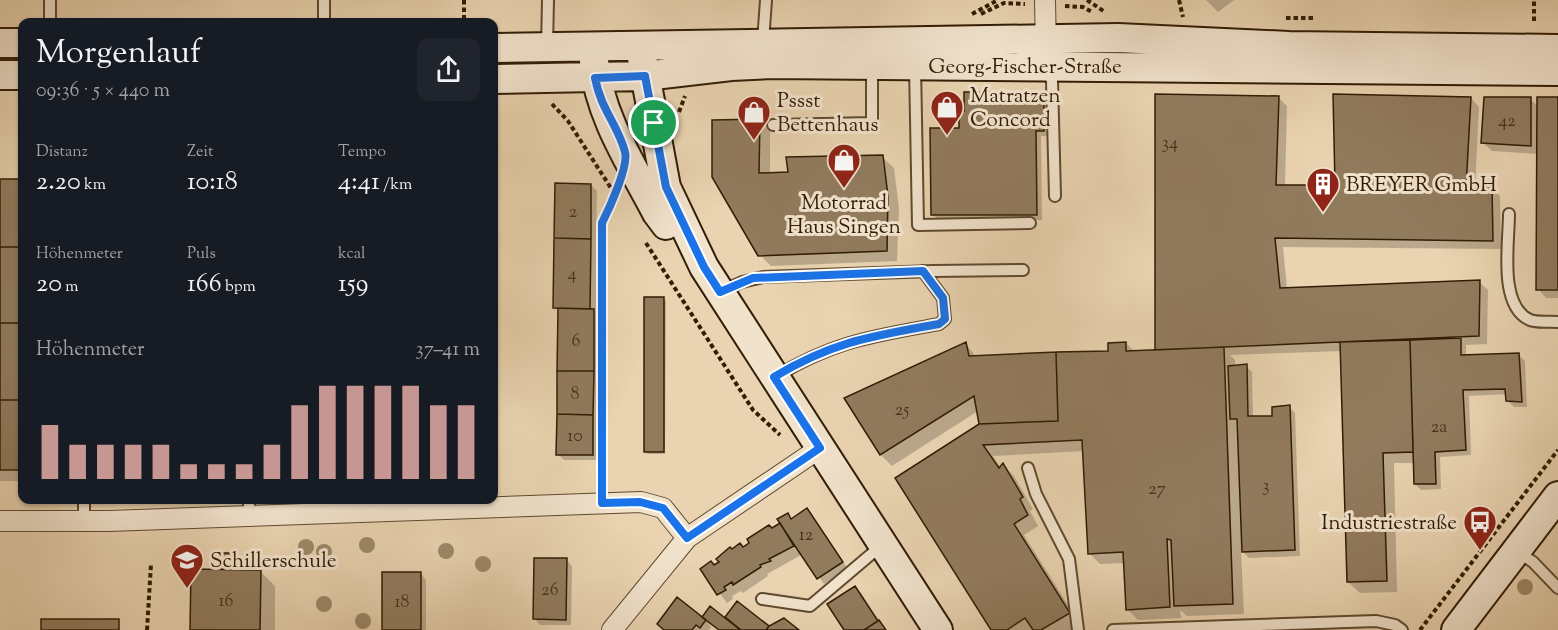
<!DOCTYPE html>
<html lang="de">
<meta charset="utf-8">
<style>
:root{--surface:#171b24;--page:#20242c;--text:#f1f3f6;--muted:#9ea1a6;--accent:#c59692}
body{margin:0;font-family:"Sorts Mill Goudy",serif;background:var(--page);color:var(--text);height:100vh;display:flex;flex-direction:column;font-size:22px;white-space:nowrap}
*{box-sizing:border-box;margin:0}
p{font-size:20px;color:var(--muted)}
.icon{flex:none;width:33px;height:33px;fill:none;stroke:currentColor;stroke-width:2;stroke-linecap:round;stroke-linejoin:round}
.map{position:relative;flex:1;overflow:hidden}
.panel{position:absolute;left:18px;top:18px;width:480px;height:486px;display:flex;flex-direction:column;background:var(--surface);border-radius:12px;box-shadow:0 2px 4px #0004}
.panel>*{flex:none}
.pin{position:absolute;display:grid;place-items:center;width:51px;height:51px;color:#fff;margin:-26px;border:3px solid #fff;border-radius:50%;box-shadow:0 2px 6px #0007}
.round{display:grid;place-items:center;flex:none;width:63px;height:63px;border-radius:12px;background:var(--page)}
.summary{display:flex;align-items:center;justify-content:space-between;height:102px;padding:0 18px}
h1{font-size:33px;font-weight:600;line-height:45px}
.stats{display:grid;grid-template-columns:repeat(3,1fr);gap:9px;height:102px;padding:6px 18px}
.stats div{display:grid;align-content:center}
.stats b{font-size:26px;font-weight:600}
.stats small{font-size:16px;font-weight:400}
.stats p{font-size:16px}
.chart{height:168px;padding:12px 18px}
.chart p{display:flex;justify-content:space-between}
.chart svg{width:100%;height:108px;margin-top:6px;stroke:var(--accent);stroke-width:6}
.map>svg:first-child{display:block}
.shadow{fill:#0003}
.building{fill:#917b5d;stroke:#311c04;stroke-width:1.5}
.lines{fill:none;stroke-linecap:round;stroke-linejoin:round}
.lane-casing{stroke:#5f4a2f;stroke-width:14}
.street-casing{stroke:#5f4a2f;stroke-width:22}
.secondary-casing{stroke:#311c04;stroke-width:32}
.path{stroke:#311c04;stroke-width:4;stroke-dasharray:4.5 3;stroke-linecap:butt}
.lane{stroke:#f1e2cc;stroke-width:10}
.street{stroke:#f1e2cc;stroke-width:20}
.secondary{stroke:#f1e2cc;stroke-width:28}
.tree{fill:#9d8869}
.route-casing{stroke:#fff;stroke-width:12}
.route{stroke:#1a73e8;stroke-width:8}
.labels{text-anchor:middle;stroke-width:6;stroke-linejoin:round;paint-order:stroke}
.number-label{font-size:18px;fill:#49341a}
.street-label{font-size:21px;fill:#311c04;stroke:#f1e2cc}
.poi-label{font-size:21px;fill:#311c04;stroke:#f1e2cc;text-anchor:start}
</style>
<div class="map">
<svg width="1558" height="630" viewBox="0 0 1558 630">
<rect width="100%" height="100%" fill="#e9d3b0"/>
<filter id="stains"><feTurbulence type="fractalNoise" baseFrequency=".00333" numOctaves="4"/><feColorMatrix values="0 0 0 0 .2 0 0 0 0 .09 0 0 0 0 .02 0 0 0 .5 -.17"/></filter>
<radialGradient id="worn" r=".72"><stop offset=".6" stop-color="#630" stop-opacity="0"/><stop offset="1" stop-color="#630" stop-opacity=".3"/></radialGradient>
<path class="shadow" d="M1206,0H1234L1218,12Z
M1043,93L1049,99V136H1041L1042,220H938L933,214L960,130Z
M1278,97L1287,106L1285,186L1337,187L1471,98L1479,107L1475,189L1491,188L1500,196L1501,249L1283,247L1287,289L1479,282L1488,290L1487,344L1466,345V356L1519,355L1525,361L1527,407H1514L1508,401L1507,394L1469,396L1471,455L1440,457L1441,489L1421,490L1415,484V463H1394L1397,592L1360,593L1348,582L1342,351L1230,355L1235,360V367L1246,366L1252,372L1253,418H1274L1289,407L1295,413L1300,556L1249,558L1241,550L1244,614L1187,616L1180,610L1181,618L1138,620L1127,609L1125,563L1100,564L1089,553L1084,451L993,456L1001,468L1003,466L1014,476L1033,509L1030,511L1038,526L1024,535L1080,624L1071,630H992L978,411L892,466L881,455L846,398L966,344L977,358L1110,352L1126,343L1135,352H1156Z
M1530,99L1539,107L1558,99V298H1546L1538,289V154L1492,151L1483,143Z
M759,121L770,132V174L882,157L894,168L899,208L897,261L771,266L760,255L713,122Z
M0,181H22V481H0Z
M591,185L597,191L596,246L599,249L598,460H564L558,454L559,312L555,307Z
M663,298L666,301L665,454H648L645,451Z
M807,510L848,569L824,584L803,554L767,574L768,576L743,593L741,591L732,596L733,599L727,603L702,569L714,567L732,551L743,548L780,525L785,530L787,515L792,520Z
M235,555L238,557V571H260L275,586V630H192L215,571L213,569Z
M567,560L572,566L571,625H540L535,619Z
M421,574L426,580V630H384Z
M855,588L861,593L885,630H845Z
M678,600L702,619L711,608L725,619L738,603L769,628L784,619L796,630H720L705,618L711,627L709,630H665L659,624Z"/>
<path class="building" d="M964,92H1044V131H1036L1037,215H931L930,128H959V111H964Z
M1155,94L1279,96L1276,185H1335L1333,94L1471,97L1466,188L1492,186L1493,241L1275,238L1280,288L1480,280L1479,336L1155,350Z
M1484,97H1531V146L1481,143Z
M1537,97H1558V290H1536Z
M760,119L759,173L788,172L786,157L883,155L888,196L887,251L758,256L712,177V120Z
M0,179H22V247H0Z
M555,183L591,184V239L554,238Z
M554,238L591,239L590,309L553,308Z
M0,247H22V323H0Z
M644,297H664V452H644Z
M558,308L594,309V371H557Z
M0,323H22V400H0Z
M1461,338V355L1519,353L1522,402L1506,401L1505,389L1463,390L1466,450L1435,452L1436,484H1414L1410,340Z
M1410,340L1413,452L1383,453L1387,581L1347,582L1340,342Z
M966,342L969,356L1056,352L1058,421L979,424L974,396L880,455L844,398Z
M1126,342V351L1224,347L1233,604L1174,606L1171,540L1167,539L1170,607L1126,610L1123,552L1088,554L1082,440L983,445L999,468L1003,463L1023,497L1020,499L1028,515L1014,524L1070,613L1041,630H1033L1025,618L1007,630H991L895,478L979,424L1058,421L1056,352L1108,351V343Z
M1247,364L1248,416H1272V407L1290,405L1295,550L1242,552L1237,419H1230L1228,366Z
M557,371H594L593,415L557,414Z
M0,400H22V470H0Z
M557,414L593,415V455H556Z
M807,508L843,562L817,579L777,519L788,513L791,519Z
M780,523L794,546L769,559L771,561L760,565L761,567L733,585L732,582L724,587L726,590L717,595L700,569L711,561L714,565L719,562L716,559L730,547L732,549L740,543L743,547L749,543L747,539L769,525L772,528Z
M211,553H236V570L211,569Z
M534,558H567L566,620L533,619Z
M191,569L261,570L260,630H190Z
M382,572H421V630H382Z
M855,586L878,621L864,630H844L827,604Z
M677,597L706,620L700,628L696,625L692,630H664L657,624Z
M737,601L769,626L766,630H741L725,617Z
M710,606L739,629L738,630H719L702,617Z
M784,618L799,630H766L769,626Z
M41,619H119V630H41Z
M879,620L886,630H864L878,621Z"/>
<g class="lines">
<defs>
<path id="lane" d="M324,0V22
M50,22V0
M763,42L766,0
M547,48L548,0
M915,66L918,225L1030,223
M1047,67L1052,81L1055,196
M773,125L872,123V66
M1509,214C1509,243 1498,306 1530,320C1537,323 1550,321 1558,322
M720,292L742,282L763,277L933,271L1023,270
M775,377C834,341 873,336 939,324L945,319L943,298L923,271
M1028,468L1036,494L1069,559L1078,630
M84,500V521
M249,516V500
M1518,552L1533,562L1558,588
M762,599L810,606L882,545
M1113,630L1376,621L1395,625L1402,630"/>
<path id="street" d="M1045,0L1046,51
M0,521H109L641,502L663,508L687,538
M612,630L687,538L820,448"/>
<path id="secondary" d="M0,43H22
M494,48L1118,38L1289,46L1558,49
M642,58L666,187L704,267L938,630
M594,61C599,116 632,165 657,213L666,225
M0,75H22
M494,79L645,76L731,66L772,64L1558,71
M1456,630L1558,496"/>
</defs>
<use href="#lane" class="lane-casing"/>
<use href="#street" class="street-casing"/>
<use href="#secondary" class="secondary-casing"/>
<path class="path" d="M464,0V22
M1087,0L1105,12
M1179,0L1183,17
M1065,6L1083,7L1092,12
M972,14L998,0
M981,14L1004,3L1025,4
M1286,18H1314
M65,20L206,22
M1534,21V0
M552,104L568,121L616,196
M679,112L685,96
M646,243L753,410L780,435
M602,484V223L616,195
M147,630L151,564
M1420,630L1558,450"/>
<use href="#lane" class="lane"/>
<use href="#street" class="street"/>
<use href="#secondary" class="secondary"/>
</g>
<g class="tree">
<circle cx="367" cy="545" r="8"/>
<circle cx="306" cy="547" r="8"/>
<circle cx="446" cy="551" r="8"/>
<circle cx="324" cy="552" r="8"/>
<circle cx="483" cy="564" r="8"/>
<circle cx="1525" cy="587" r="8"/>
<circle cx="324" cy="604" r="8"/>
<circle cx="363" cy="621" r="8"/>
</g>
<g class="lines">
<defs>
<path id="route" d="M645,76L666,187L704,267L720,292L753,278L923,271L943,298L945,319L939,324C873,336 834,341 774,377L820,448L687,538L663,508L640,502L602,503V223C609,209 629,166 625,152C618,125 601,110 595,78Z"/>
</defs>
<use href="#route" class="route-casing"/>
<use href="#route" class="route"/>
</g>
<defs>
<symbol id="shop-pin" viewBox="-11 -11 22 30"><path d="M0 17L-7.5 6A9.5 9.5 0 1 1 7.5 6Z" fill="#8f2418" stroke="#f1e2cc"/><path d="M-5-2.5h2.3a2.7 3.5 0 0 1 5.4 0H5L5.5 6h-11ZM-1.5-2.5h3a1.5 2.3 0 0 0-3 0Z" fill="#fff"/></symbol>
<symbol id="building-pin" viewBox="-11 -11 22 30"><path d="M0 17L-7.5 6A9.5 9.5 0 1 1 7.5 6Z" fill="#8f2418" stroke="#f1e2cc"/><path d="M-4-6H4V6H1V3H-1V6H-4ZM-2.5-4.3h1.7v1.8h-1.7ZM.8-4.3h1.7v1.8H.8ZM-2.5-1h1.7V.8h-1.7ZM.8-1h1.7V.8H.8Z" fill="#fff"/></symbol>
<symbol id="bus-pin" viewBox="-11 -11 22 30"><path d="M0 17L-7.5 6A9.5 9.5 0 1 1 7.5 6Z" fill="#8f2418" stroke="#f1e2cc"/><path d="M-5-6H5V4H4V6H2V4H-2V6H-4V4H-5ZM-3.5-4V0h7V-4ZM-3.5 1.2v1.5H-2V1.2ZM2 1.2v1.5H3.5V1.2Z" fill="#fff"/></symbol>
<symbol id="school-pin" viewBox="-11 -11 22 30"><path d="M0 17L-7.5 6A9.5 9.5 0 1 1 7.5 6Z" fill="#8f2418" stroke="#f1e2cc"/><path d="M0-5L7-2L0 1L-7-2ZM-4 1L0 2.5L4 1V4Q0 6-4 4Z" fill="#fff"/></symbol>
</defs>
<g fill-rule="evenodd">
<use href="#shop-pin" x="928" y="88" width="38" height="52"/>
<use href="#shop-pin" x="735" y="93" width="38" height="52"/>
<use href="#shop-pin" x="825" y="141" width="38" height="52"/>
<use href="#building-pin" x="1304" y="165" width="38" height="52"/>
<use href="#bus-pin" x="1461" y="503" width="38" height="52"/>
<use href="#school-pin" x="168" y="541" width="38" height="52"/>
</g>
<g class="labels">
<g class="number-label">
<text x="1507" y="126">42</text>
<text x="1170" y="148">34</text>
<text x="573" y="217">2</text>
<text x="572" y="279">4</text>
<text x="576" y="346">6</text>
<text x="575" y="399">8</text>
<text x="902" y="415">25</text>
<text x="1439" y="432">2a</text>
<text x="575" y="441">10</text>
<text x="1266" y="491">3</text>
<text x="1157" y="494">27</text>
<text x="806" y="540">12</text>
<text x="550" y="595">26</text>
<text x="226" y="606">16</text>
<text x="402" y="607">18</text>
</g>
<g class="street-label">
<text x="1025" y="73">Georg-Fischer-Straße</text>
</g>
<g class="poi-label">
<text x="970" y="102">Matratzen<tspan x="970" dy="24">Concord</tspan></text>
<text x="777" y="107">Pssst<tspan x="777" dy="24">Bettenhaus</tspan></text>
<text x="1346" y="191">BREYER GmbH</text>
<text x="844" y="209" text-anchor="middle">Motorrad<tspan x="844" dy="24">Haus Singen</tspan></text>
<text x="1457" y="529" text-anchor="end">Industriestraße</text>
<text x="210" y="567">Schillerschule</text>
</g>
</g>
<rect width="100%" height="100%" filter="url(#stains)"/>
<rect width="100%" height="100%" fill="url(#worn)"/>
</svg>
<div class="pin" style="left:654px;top:123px;background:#1e9e55"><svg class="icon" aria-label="arrive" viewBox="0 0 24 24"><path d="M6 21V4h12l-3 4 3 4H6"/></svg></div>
<section class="panel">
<div class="summary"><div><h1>Morgenlauf</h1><p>09:36 · 5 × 440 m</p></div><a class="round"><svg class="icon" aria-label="share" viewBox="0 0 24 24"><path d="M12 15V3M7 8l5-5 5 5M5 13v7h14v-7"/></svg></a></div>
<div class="stats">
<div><p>Distanz</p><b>2.20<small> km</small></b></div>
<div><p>Zeit</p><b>10:18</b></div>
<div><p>Tempo</p><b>4:41<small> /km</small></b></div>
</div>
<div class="stats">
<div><p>Höhenmeter</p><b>20<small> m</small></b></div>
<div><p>Puls</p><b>166<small> bpm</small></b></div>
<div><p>kcal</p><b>159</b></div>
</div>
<div class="chart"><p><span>Höhenmeter</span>37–41 m</p>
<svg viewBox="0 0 160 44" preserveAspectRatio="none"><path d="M5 44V22M15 44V30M25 44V30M35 44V30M45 44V30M55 44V38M65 44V38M75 44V38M85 44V30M95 44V14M105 44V6M115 44V6M125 44V6M135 44V6M145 44V14M155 44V14"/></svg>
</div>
</section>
</div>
